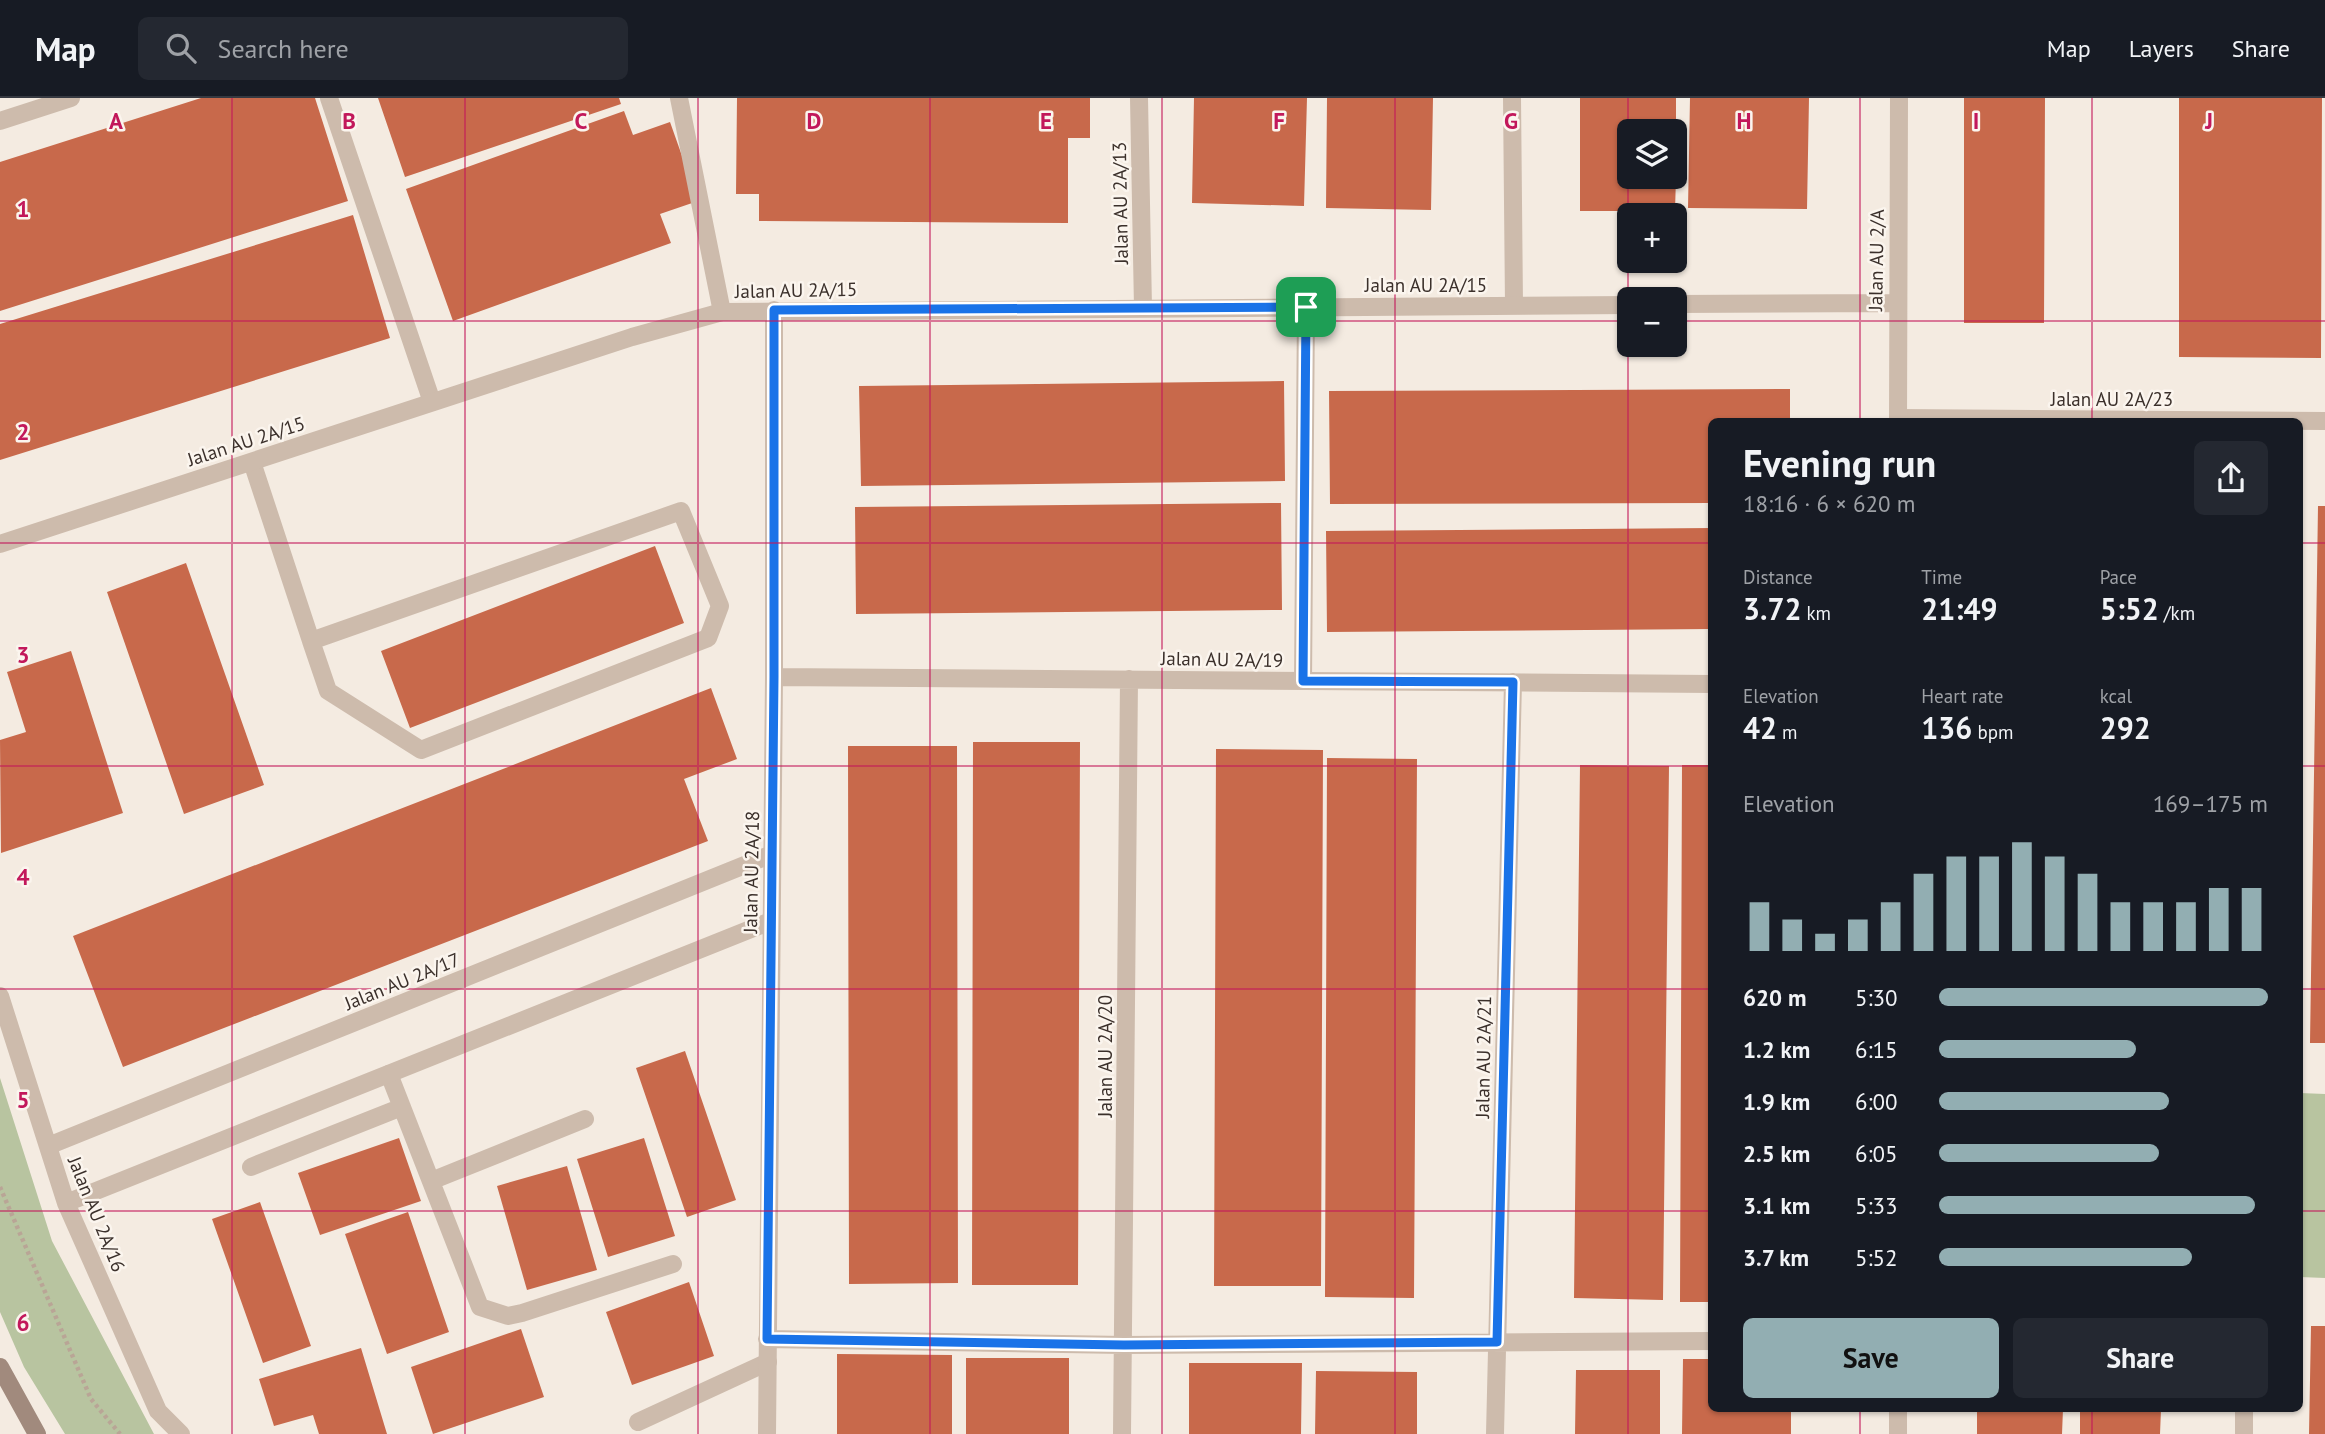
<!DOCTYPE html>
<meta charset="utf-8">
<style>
:root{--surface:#171b24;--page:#242831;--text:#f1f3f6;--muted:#9ea1a6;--line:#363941;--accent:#92aeb2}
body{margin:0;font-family:"PT Sans",sans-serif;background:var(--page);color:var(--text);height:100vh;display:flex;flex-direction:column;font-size:26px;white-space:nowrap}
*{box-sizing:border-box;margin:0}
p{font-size:23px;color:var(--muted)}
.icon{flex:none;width:38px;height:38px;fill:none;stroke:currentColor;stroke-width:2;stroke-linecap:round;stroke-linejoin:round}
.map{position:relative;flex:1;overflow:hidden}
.drawer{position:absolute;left:1708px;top:320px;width:595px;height:994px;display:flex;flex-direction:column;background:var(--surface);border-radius:10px;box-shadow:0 2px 5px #0004}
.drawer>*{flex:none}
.buttons{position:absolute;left:1617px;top:21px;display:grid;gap:14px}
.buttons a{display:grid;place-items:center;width:70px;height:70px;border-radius:10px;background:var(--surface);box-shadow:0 2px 5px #0004;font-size:35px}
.pin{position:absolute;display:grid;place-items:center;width:60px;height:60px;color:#fff;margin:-30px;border-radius:14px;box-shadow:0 4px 10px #0006}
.round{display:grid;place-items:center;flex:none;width:74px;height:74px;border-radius:10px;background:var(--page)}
.headline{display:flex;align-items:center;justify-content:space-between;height:119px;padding:0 35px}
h1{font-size:38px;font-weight:700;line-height:52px}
.figures{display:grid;grid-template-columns:repeat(3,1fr);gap:10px;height:119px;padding:7px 35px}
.figures div{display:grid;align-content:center}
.figures b{font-size:30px;font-weight:700}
.figures small{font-size:19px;font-weight:400}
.figures p{font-size:19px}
.chart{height:196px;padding:14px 35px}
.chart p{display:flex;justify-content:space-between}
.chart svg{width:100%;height:126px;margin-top:7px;stroke:var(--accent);stroke-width:6}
.primary-button{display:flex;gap:14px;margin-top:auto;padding:14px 35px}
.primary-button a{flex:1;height:80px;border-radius:10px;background:var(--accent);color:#111;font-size:28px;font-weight:700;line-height:80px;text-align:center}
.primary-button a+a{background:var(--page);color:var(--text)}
ul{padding:0 35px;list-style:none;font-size:23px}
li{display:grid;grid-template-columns:112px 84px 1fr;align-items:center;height:52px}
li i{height:18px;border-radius:9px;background:var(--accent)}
header{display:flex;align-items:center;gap:42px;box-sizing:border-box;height:98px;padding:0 35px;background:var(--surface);border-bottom:2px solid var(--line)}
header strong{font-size:33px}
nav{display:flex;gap:38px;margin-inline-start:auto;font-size:24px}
.search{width:490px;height:63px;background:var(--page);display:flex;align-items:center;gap:18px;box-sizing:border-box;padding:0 24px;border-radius:10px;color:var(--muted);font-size:26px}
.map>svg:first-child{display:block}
.green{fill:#b8c4a0}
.building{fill:#c8694b}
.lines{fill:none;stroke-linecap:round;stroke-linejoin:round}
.path{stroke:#b9a596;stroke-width:4.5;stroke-dasharray:3.5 3.5;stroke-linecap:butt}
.service{stroke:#cdbbac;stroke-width:18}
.minor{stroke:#cdbbac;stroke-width:18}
.tertiary{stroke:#cdbbac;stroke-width:18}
.secondary{stroke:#a18a7d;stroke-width:18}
.route-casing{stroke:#fff;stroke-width:14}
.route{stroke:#1a73e8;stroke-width:9}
.grid{fill:none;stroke:#c2185b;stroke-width:2;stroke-opacity:0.55}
.labels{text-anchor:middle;stroke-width:5;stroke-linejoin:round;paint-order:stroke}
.street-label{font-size:19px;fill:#3b302b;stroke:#fbf5ee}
.grid-label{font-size:23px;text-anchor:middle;font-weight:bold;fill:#c2185b;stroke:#fbf5ee;stroke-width:5;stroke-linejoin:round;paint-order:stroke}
</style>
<header>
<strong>Map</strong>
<div class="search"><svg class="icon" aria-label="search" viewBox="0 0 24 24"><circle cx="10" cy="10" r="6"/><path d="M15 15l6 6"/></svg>Search here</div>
<nav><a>Map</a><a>Layers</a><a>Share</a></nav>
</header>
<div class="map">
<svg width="2325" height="1336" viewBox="0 0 2325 1336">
<rect width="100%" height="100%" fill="#f4ebe1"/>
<path class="green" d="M0,980L52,1143L154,1336H65L24,1269L0,1214Z
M2300,995L2325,996V1180L2300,1179Z"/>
<path class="building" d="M201,0H315L348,103L0,213V64Z
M378,0H619L621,6L405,79Z
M737,0H1090V40H1068V125L759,123V96H736Z
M1194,0H1307L1304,108L1192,105Z
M1327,0H1433L1431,112L1326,110Z
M1580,0H1676V33H1629V79H1676L1675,113H1580Z
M1690,0H1809L1807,111L1688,110Z
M1964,0H2045L2044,225H1964Z
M2179,0H2322L2321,260L2179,259Z
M624,13L633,37L670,24L698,103L660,116L671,145L453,223L406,91Z
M353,117L390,240L0,362V226Z
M1284,283L1285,383L861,388L859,288Z
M1790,291V324H1712V405L1330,406L1329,293Z
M1281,405L1282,512L856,516L855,409Z
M2318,408H2325V945H2310Z
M1712,430V531L1327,534L1326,433Z
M655,448L684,525L410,630L381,553Z
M186,465L264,687L184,716L107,494Z
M71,553L123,715L1,755L0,642L26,634L7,574Z
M711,590L737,661L684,681L708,743L123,969L73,838Z
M973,644H1080L1078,1187H972Z
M848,648H957L958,1185L849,1186Z
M1216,651L1323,652L1321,1188H1214Z
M1327,660L1417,661L1414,1200L1325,1199Z
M1580,667L1669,668L1663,1202L1574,1200Z
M1682,667H1712V1204H1680Z
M685,953L736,1102L687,1119L636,970Z
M399,1040L421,1103L320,1137L298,1075Z
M644,1040L675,1138L608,1159L577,1061Z
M567,1068L597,1172L527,1192L497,1088Z
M260,1104L311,1248L263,1265L212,1121Z
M408,1114L449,1234L387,1256L345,1136Z
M689,1184L714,1258L632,1287L606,1214Z
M2311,1228H2325V1336H2309Z
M521,1231L544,1299L433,1336L411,1269Z
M361,1250L387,1336H319L313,1317L274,1328L259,1281Z
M837,1256L952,1257V1336H837Z
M966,1260H1069V1336H966Z
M1683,1261H1712V1311H1791V1336H1682Z
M1189,1265H1302L1301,1336H1189Z
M1576,1272H1660V1336H1575Z
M1316,1273L1417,1274V1336H1315Z
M1977,1311H2063L2062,1336H1977Z
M2080,1311H2161L2160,1336H2080Z"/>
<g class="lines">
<path class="path" d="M0,1089L91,1301L120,1336"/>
<path class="service" d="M329,0L432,304
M679,0L722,214
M252,364L311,543L681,413L720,508L708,540L421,652L328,593L311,543
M1303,583L1306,209
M389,976L480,1209L508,1218L522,1215L673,1166
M251,1069L402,1009
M431,1083L585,1021
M638,1324L768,1264"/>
<path class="minor" d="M1139,0L1143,210
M1512,0L1514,207
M0,23L71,0
M1898,320L2325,323
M774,579L1712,586
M0,898L66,1105L158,1313L181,1336
M48,1048L772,756
M66,1105L771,823
M767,1241L1124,1247L1712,1243
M767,1336L774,579V212
M1122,1336L1129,581
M1495,1336L1513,584
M2244,1336V1311"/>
<path class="tertiary" d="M1675,206L1896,205
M1898,324L1899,0
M0,446L632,239L722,214L1629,207
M1898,1311V1336"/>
<path class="secondary" d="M0,1269L37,1336"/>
</g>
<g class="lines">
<defs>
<path id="route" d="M1306,209L1303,583L1513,584L1497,1244L1124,1247L767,1241L774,579V212Z"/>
</defs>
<use href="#route" class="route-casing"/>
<use href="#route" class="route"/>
</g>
<path class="grid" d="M232,0V1336M465,0V1336M698,0V1336M930,0V1336M1162,0V1336M1395,0V1336M1628,0V1336M1860,0V324M2092,0V324M0,223H1629M1675,223H2325M0,445H1712M2300,445H2325M0,668H1712M2300,668H2325M0,891H1712M2300,891H2325M0,1113H1712M2300,1113H2325M1860,1311V1336M2092,1311V1336"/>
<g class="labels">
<g class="street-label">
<text transform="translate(1120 105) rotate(-91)" y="7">Jalan AU 2A/13</text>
<text transform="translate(1876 162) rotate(-89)" y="7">Jalan AU 2/A</text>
<text x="1426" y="194">Jalan AU 2A/15</text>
<text transform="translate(796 192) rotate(-1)" y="7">Jalan AU 2A/15</text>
<text x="2112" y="308">Jalan AU 2A/23</text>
<text transform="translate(246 343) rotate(-18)" y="7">Jalan AU 2A/15</text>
<text transform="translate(1222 561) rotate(1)" y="7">Jalan AU 2A/19</text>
<text transform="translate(751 774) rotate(-89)" y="7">Jalan AU 2A/18</text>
<text transform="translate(402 883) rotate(-22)" y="7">Jalan AU 2A/17</text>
<text transform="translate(1105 958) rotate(-90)" y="7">Jalan AU 2A/20</text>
<text transform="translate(1483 959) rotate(-89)" y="7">Jalan AU 2A/21</text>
<text transform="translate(97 1116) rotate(68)" y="7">Jalan AU 2A/16</text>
</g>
</g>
<g class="grid-label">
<text x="116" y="31">A</text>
<text x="349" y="31">B</text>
<text x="581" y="31">C</text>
<text x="814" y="31">D</text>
<text x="1046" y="31">E</text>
<text x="1279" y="31">F</text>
<text x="1511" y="31">G</text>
<text x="1744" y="31">H</text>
<text x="1976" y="31">I</text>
<text x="2209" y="31">J</text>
<text x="23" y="119">1</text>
<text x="23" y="342">2</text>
<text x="23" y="565">3</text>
<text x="23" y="787">4</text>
<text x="23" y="1010">5</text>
<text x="23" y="1233">6</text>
</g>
</svg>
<div class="buttons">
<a><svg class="icon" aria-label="layers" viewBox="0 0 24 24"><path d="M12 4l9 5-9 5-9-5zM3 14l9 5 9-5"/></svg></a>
<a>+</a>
<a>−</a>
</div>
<div class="pin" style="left:1306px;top:209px;background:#1e9e55"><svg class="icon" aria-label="arrive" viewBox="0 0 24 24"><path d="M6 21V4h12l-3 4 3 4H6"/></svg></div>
<section class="drawer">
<div class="headline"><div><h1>Evening run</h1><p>18:16 · 6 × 620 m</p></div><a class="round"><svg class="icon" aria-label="share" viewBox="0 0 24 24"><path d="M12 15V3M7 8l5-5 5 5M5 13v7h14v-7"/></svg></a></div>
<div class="figures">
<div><p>Distance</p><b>3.72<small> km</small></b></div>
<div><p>Time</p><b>21:49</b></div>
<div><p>Pace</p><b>5:52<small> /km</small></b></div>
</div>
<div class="figures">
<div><p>Elevation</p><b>42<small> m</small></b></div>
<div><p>Heart rate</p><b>136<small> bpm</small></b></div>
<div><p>kcal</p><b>292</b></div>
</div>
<div class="chart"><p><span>Elevation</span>169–175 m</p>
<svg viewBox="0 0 160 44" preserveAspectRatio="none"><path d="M5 44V27M15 44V33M25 44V38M35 44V33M45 44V27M55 44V17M65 44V11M75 44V11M85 44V6M95 44V11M105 44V17M115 44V27M125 44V27M135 44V27M145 44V22M155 44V22"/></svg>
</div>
<ul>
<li><b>620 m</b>5:30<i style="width:100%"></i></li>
<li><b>1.2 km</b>6:15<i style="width:60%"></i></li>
<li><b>1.9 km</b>6:00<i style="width:70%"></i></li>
<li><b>2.5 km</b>6:05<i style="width:67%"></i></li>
<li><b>3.1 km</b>5:33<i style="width:96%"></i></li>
<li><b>3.7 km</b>5:52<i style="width:77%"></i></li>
</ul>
<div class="primary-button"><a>Save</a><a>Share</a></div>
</section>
</div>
